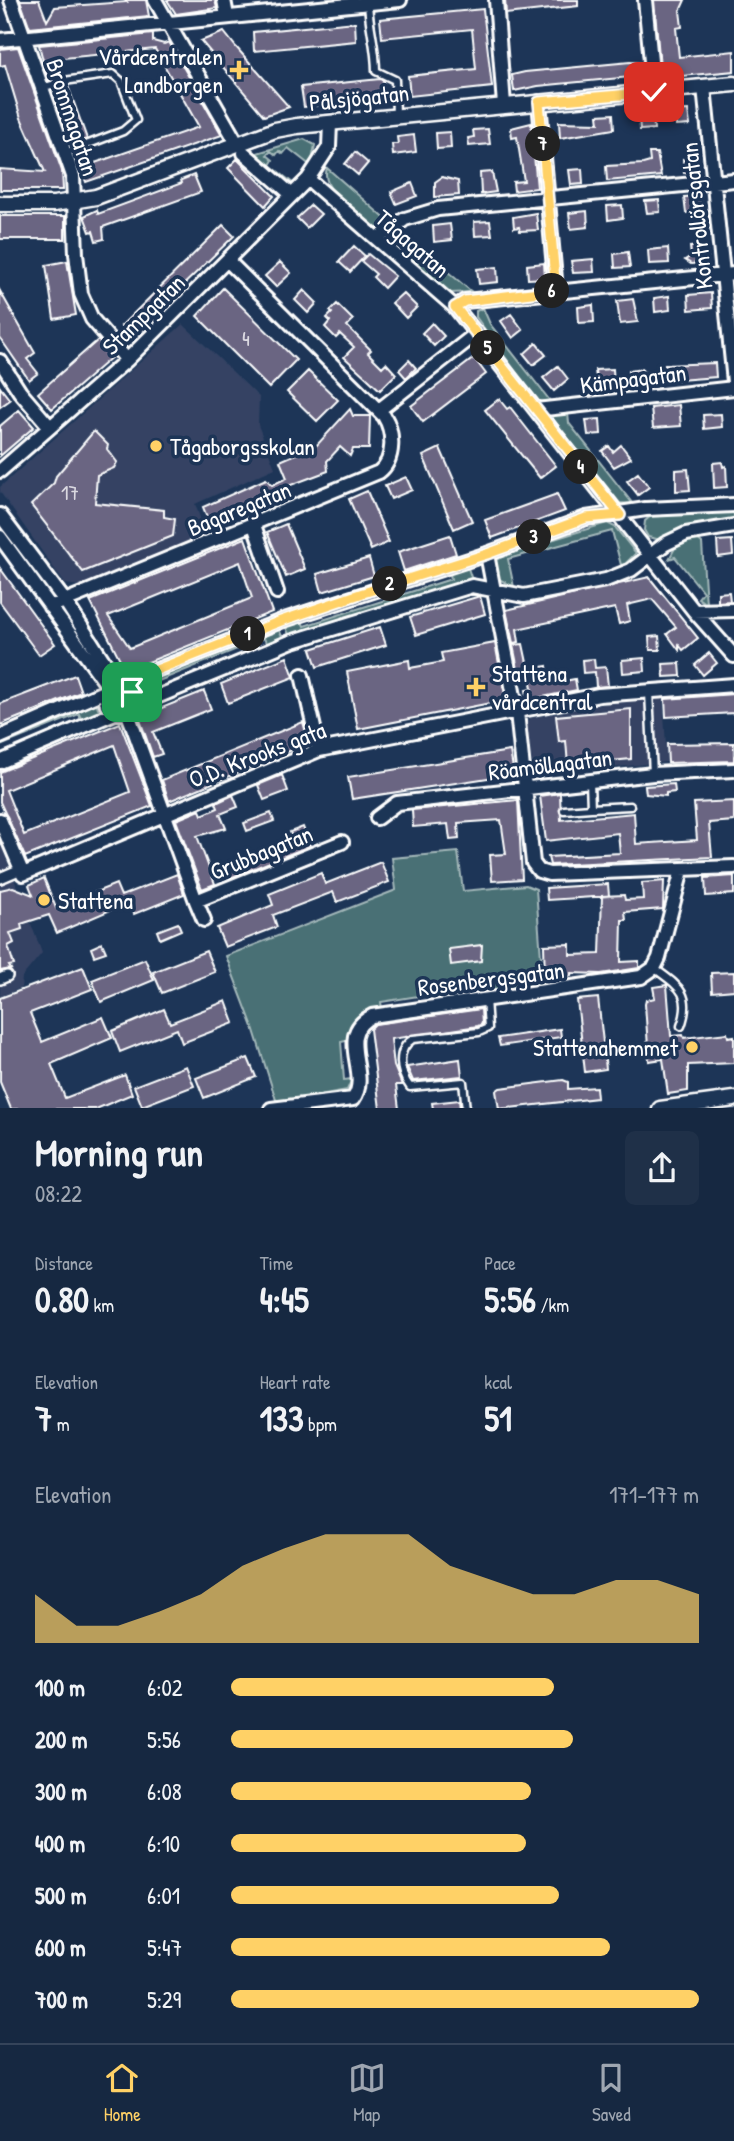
<!DOCTYPE html>
<html lang="en">
<head>
<meta charset="utf-8">
<style>
	:root { --surface:#162841; --page:#1f3048; --text:#f1f3f6; --muted:#9ea6b1; --line:#35445a; --accent:#ffd166 }
	body { margin:0; font-family:"Patrick Hand",sans-serif; background:var(--page); color:var(--text); height:100vh; display:flex; flex-direction:column; font-size:26px; white-space:nowrap }
	* { box-sizing:border-box; margin:0 }
	p { font-size:23px; color:var(--muted) }
	.icon { flex:none; width:38px; height:38px; fill:none; stroke:currentColor; stroke-width:2; stroke-linecap:round; stroke-linejoin:round }
	.map { position:relative; height:1108px; overflow:hidden }
	.details { display:flex; flex-direction:column; background:var(--surface); flex:1 }
	.details>* { flex:none }
	.pin { position:absolute; display:grid; place-items:center; width:60px; height:60px; color:#fff; margin:-30px; border-radius:14px; box-shadow:0 4px 10px #0006 }
	.km { position:absolute; width:35px; height:35px; margin:-18px; border-radius:50%; background:#222; color:#fff; font-size:19px; line-height:35px; text-align:center }
	.round { display:grid; place-items:center; flex:none; width:74px; height:74px; border-radius:10px; background:var(--page) }
	.overview { display:flex; align-items:center; justify-content:space-between; height:119px; padding:0 35px }
	h1 { font-size:38px; font-weight:800; line-height:52px }
	.figures { display:grid; grid-template-columns:repeat(3,1fr); gap:10px; height:119px; padding:7px 35px }
	.figures div { display:grid; align-content:center }
	.figures b { font-size:35px; font-weight:800 }
	.figures small { font-size:19px; font-weight:400 }
	.figures p { font-size:19px }
	.chart { height:196px; padding:14px 35px }
	.chart p { display:flex; justify-content:space-between }
	.chart svg { width:100%; height:126px; margin-top:7px; fill:var(--accent); opacity:.7 }
	ul { padding:0 35px; list-style:none; font-size:23px }
	li { display:grid; grid-template-columns:112px 84px 1fr; align-items:center; height:52px }
	li i { height:18px; border-radius:9px; background:var(--accent) }
	.tab-bar { display:flex; justify-content:space-around; align-items:center; height:98px; border-top:2px solid var(--line); background:var(--surface); font-size:19px; color:var(--muted) }
	.tab-bar a { display:grid; justify-items:center; gap:4px }
	.tab-bar .current { color:var(--accent) }
	.map>svg:first-child { display:block }
	.built { fill:#344364 }
	.green { fill:#497074; stroke:#a4b8ba; stroke-width:2 }
	.building { fill:#6a6582; stroke:#fff; stroke-width:2; fill-rule:evenodd }
	.lines { fill:none; stroke-linecap:round; stroke-linejoin:round }
	.service-casing { stroke:#fff; stroke-width:11 }
	.pedestrian-casing { stroke:#fff; stroke-width:14 }
	.minor-casing { stroke:#fff; stroke-width:18 }
	.tertiary-casing { stroke:#fff; stroke-width:19 }
	.service { stroke:#1d3557; stroke-width:6 }
	.pedestrian { stroke:#1d3557; stroke-width:9 }
	.minor { stroke:#1d3557; stroke-width:12 }
	.tertiary { stroke:#1d3557; stroke-width:14 }
	.route-casing { stroke:#fff; stroke-width:14 }
	.route { stroke:#ffd166; stroke-width:9 }
	.poi-dot { fill:#ffd166; stroke:#1d3557; stroke-width:2.5 }
	.labels { text-anchor:middle; dominant-baseline:central; stroke-width:7; stroke-linejoin:round; paint-order:stroke }
	.number-label { font-size:21px; fill:#dad8e0 }
	.poi-label { font-size:24px; fill:#fff; stroke:#1d3557; text-anchor:start }
	.street-label { font-size:24px; fill:#fff; stroke:#1d3557 }
</style>
</head>
<body>
<div class="map">
<svg width="734" height="1109" viewBox="0 0 734 1109">
	<rect width="100%" height="100%" fill="#1d3557"/>
	<filter id="ink" filterUnits="userSpaceOnUse"><feTurbulence type="fractalNoise" baseFrequency=".0143" numOctaves="2"/><feDisplacementMap in="SourceGraphic" scale="14" xChannelSelector="R" yChannelSelector="G"/><feConvolveMatrix kernelMatrix="1 2 1 2 8 2 1 2 1" color-interpolation-filters="sRGB"/></filter>
	<g filter="url(#ink)">
		<path class="built" d="M183,324L259,397L258,425L275,468L195,504L206,534L80,586L65,584L0,492V487Z
			M663,698L667,762L542,775L533,770L527,725L530,718L620,701Z
			M0,842L42,953L22,977L21,988L0,997Z"/>
		<path class="green" d="M304,139L315,145L311,166L288,148L283,154L279,151L276,155L271,151L267,155L273,160L270,165L294,184L290,187L254,154Z
			M327,168L389,222L383,228H376C359,213 319,192 327,168Z
			M399,231L472,292L450,293L392,243L393,236Z
			M483,308L490,324L551,402L537,401L476,317V311Z
			M557,413H568L569,423L633,504L620,503L552,418Z
			M734,509V520L696,525L661,540L648,537L644,530L645,521L652,515Z
			M607,523L615,527L636,553L625,564L621,565L612,531L508,559L514,587L497,578L494,562L498,556Z
			M696,538L702,543L706,604L698,598L703,592L675,557L669,559L675,548Z
			M466,562L472,580L291,639L284,623L300,617L304,626L451,579L449,569Z
			M278,626L284,642L268,648L264,638L156,682L159,692L147,697L140,681Z
			M112 699a9 9 0 1 1 18 0a9 9 0 1 1-18 0Z
			M95,700L101,716L83,723L79,714L0,746V739Z
			M458,852L463,891L526,885L536,889L543,985L494,992L492,984L381,1002L382,1009L350,1040L341,1042L344,1080L352,1079L347,1090L281,1102L276,1100L253,1027L226,956L396,890L392,858Z"/>
		<path class="building" d="M20,0H39L47,21L55,7L127,2L125,0H146L149,16L30,28Z
			M167,0H215L217,8L176,14Z
			M505,0H578V6L506,14Z
			M654,0H685L680,11L682,27L676,28L679,57L734,51V71L661,78Z
			M483,9L492,87L410,96L408,76L476,69L472,29L382,38L380,19Z
			M355,22L356,41L254,51L253,32Z
			M224,32L236,47L289,107L264,116L201,41Z
			M153,34V41L164,44L169,42L222,135L86,182L76,155L87,151L92,164L199,127L155,49L53,59L59,77L48,80L39,45Z
			M18,47L62,171L63,190H0V169L45,172L21,118L5,65L0,66V49Z
			M630,62L642,63L644,79L631,80L630,77L538,86L514,91L512,75L525,72Z
			M380,79L383,81L385,98L304,107L301,87Z
			M68,86L87,139L73,144L54,90Z
			M688,110L690,125L676,126L675,111Z
			M613,114L614,129L560,138L559,122L599,123L598,115Z
			M653,115L654,129L640,130L639,116Z
			M531,123L537,188L514,191L513,182L524,181L517,137L512,138L511,128Z
			M488,129L490,144L469,146L468,138L474,137L473,130Z
			M450,132L451,148L437,149L436,133Z
			M414,135L416,152L393,155L392,144H398L397,137Z
			M355,152L368,163L358,175L345,164Z
			M649,153H657L661,176L607,181L606,166L643,164L650,162Z
			M698,158L699,172L684,173L683,159Z
			M237,159L274,196L265,206L228,168Z
			M582,169L583,184L571,185L569,170Z
			M492,172L496,192L481,194L480,173Z
			M194,175L201,192L103,227L104,239L96,241L93,231L90,232L84,216L97,210L98,214L182,183L181,180Z
			M442,177L458,181L459,195L435,197V182Z
			M412,183L417,196L396,204L391,192Z
			M700,196L702,212L686,213L684,197Z
			M659,200L660,212L647,213L645,201Z
			M311,205L321,214L307,228L297,218Z
			M622,205L623,218L608,220L607,206Z
			M587,211L588,227L571,229L569,213Z
			M536,213L538,230L520,231L519,227L514,228L513,217Z
			M708,213L710,228L699,229L698,214Z
			M0,216H65V239H0Z
			M490,221L492,235L475,236L474,222Z
			M450,224L452,240L434,242L433,226Z
			M223,225L234,236L141,326L143,329L133,338L121,326Z
			M354,246L365,256L350,272L339,262Z
			M706,246L708,262L691,264L685,260L691,256L690,247Z
			M668,248L669,263L649,264L648,250Z
			M628,252L630,267L615,268L614,254Z
			M368,254L395,276L384,288L373,277L376,274L361,261Z
			M593,259L594,272L573,273L571,261Z
			M67,261L76,315L54,319L46,265Z
			M280,262L291,273L276,287L265,276Z
			M544,263L545,278L528,279L527,265Z
			M497,267L498,282L479,284L477,269Z
			M223,288L296,360L269,388L197,316Z
			M304,290L317,303L308,313L295,300Z
			M0,291L35,353L27,359L38,373L29,380L0,338Z
			M403,293L417,307L406,318L392,303Z
			M711,293L712,308L689,310L688,295Z
			M669,296L670,310L655,312L654,298Z
			M633,299L638,322L620,324L617,301Z
			M337,304L353,320L347,326L371,350L368,353L382,367L386,363L396,374L380,390L344,357L354,347L340,334L336,338L325,327L330,321L327,318L332,313L330,311Z
			M593,305L594,322L579,323L578,307Z
			M511,314L523,330L513,338L501,321Z
			M432,323L444,336L434,346L422,333Z
			M98,340L112,357L52,409L38,393Z
			M536,343L546,355L533,365L524,354Z
			M474,358L486,374L423,422L411,406Z
			M409,360L416,368L406,378L399,370Z
			M715,363L716,377L629,384L628,371L642,369L643,373L666,370L665,365Z
			M558,366L568,379L554,391L543,378Z
			M613,369L614,384L597,386L595,370Z
			M308,371L338,400L317,421L287,392Z
			M0,387L10,400L0,407Z
			M499,399L507,409L510,407L556,466L540,478L485,410Z
			M679,405L681,426L653,428L651,408Z
			M350,409L353,416H370L369,449H353L350,456L340,447L327,461L328,471L275,491L274,488L275,492L259,500L260,502L209,522L203,507L266,479L272,485L287,478L280,461L317,445Z
			M19,410L34,427L0,456V426Z
			M721,414L722,427L704,429L703,415Z
			M600,419L601,434L588,435L586,420Z
			M94,431L108,445L107,449L117,462L114,468L97,475L95,503L164,510V517L175,519L173,536L83,572L31,505L54,483L56,476Z
			M621,445L631,458L614,467L602,451L609,446L613,452Z
			M440,448L472,521L454,529L423,456Z
			M722,462L723,467L726,466L727,487L714,488L713,463Z
			M688,469L690,490L676,491V470Z
			M638,473L649,487L638,495L627,481Z
			M406,477L412,490L391,499L385,486Z
			M367,491L389,542L371,550L349,499Z
			M557,494L565,511L492,538L485,520Z
			M286,524L305,569L286,577L267,532Z
			M450,535L456,554L404,571L398,552Z
			M245,538L272,612L126,671L90,601ZM240,562L252,598L130,648L108,616Z
			M732,540L733,555L718,557L717,541Z
			M369,558L374,576L322,592L317,574Z
			M0,568L55,644L39,655L0,602Z
			M649,577L698,638L683,650L679,645V650L667,634L676,627L652,599L627,605L630,621L619,624L615,608L517,629L519,642L513,643L506,610Z
			M729,592L730,601L718,602V593Z
			M480,596L485,614L416,635L410,617Z
			M380,627L386,645L317,667L311,649Z
			M659,636L660,650H650L649,637Z
			M495,643L506,700L358,729L347,672L409,660L410,668L443,662L441,653Z
			M523,644L529,672L519,674L513,645Z
			M709,653L717,663L703,675L695,665Z
			M287,657L294,677L228,703L221,684Z
			M644,658L645,671L623,673L622,660Z
			M594,659L595,668L606,667L608,686L596,687L595,672L583,673L582,660Z
			M680,663L681,676L664,677L663,664Z
			M547,666L549,684L575,679L577,690L528,700L526,690L532,689L529,669Z
			M75,675L81,692L0,725V704Z
			M204,691L211,709L153,732L162,754L153,757L139,717Z
			M734,694V713L666,717L665,699Z
			M631,709V759L568,765L566,741L559,742L556,716Z
			M303,722L309,743L169,801L162,780Z
			M120,723L152,806L25,857L0,802V772ZM114,745L130,792L24,835L6,790Z
			M734,743V761L668,763L667,744Z
			M510,751L514,774L352,799L348,777Z
			M282,775L288,791L264,800L258,785Z
			M674,784L675,792L666,793V796L646,794L645,786Z
			M560,793L561,820L634,813L636,844L697,840L694,803L734,801V821L709,823L712,857L550,865L548,857L620,853L618,833L546,841L540,796Z
			M233,795L238,807L220,814L226,828L197,836L215,884L202,889L176,820L200,810L202,815L218,808L216,803Z
			M518,800L522,879L492,881L490,855L506,854L501,820L458,823L459,839L450,840L448,824L413,827L412,810Z
			M271,813L274,821L247,831L244,823Z
			M303,827L310,846L230,878L227,870L239,865L238,862L294,842L290,832Z
			M381,862L389,882L337,902L333,892L273,915L277,927L225,947L217,928L273,905L269,894L321,873L325,884Z
			M177,874L184,894L134,914L129,902L57,933L49,915L21,924L22,929L10,933L14,943L8,946L14,965L9,966L11,969L0,971V890L13,887L33,895L29,885L44,878L56,908L116,884L121,896Z
			M734,876V894L706,896L705,878Z
			M664,881L663,909L625,912L626,920H622L621,962L639,961V968L601,974L571,973V976L545,977L544,945L570,944V955L600,954L602,896L624,895L625,900L643,899L642,883Z
			M608,884L609,896L547,900L546,888Z
			M178,923L181,930L160,939L157,931Z
			M102,943L106,952L94,956L91,948Z
			M482,945L481,961L451,965L449,949Z
			M206,951L215,972L162,993L153,972Z
			M145,959L154,980L101,1002L92,980Z
			M83,967L92,989L30,1013L42,1042L103,1017L112,1038L51,1064L65,1098L125,1075L132,1094L96,1109H11L0,1082V998Z
			M734,972V990L712,992L711,973Z
			M667,985L671,1036L683,1035L684,1038L727,1033L728,1037L734,1036V1063L688,1065V1091L668,1094L663,1059L649,1061L645,1004L646,1000L655,998L653,987Z
			M598,998L606,1069L585,1072L577,1000Z
			M226,1001L234,1023L182,1043L177,1029L120,1052L112,1031L164,1009L170,1023Z
			M481,1009L482,1024L478,1026L391,1039L394,1066L402,1085H396L399,1109H380L370,1029L375,1024Z
			M560,1029L561,1037L500,1046L498,1038Z
			M248,1058L256,1077L204,1098L196,1078Z
			M460,1059L462,1076L413,1081L407,1067Z
			M186,1066L194,1086L142,1106L134,1086Z
			M563,1080L568,1082V1089L596,1087L597,1098L499,1109L496,1091L500,1088Z
			M459,1100L460,1109H433L432,1103Z"/>
		<g class="lines">
			<defs>
				<path id="service" d="M368,3C369,27 376,47 376,71L395,80L396,116
					M42,88L64,81L113,74L121,81L136,120L123,131L65,153
					M649,692L653,774
					M591,808L630,806
					M564,810L591,808L590,782
					M654,968C678,986 693,993 681,1026
					M466,1109L463,1082L410,1087C399,1072 396,1049 413,1039L479,1032L488,1028L486,999"/>
				<path id="pedestrian" d="M0,878L21,869
					M0,979L7,976"/>
				<path id="minor" d="M11,0L73,176L76,254L81,294L92,319L127,360
					M155,0L238,145
					M224,0L227,16
					M496,0L504,105
					M645,0L654,92
					M0,40L400,0
					M704,87L734,382
					M539,102L556,290
					M244,153L292,195
					M308,179L455,307L694,611L734,656
					M377,239L405,219L438,209L734,180
					M455,307L465,301L734,274
					M0,361L20,392L50,427
					M379,410L477,333
					M536,410L734,388
					M0,471L127,360L308,179L329,147L330,123
					M0,515L65,601L119,685
					M254,525L277,592
					M0,537L110,689
					M487,554L517,712L533,863L539,871L549,874L734,867
					M50,607L379,472C395,460 394,432 384,416L228,261
					M694,611L734,610
					M302,675L319,750
					M121,684L281,621L487,554L586,518L646,509L734,505
					M106 699a14 14 0 1 1 28 0a14 14 0 1 1-28 0Z
					M130,708L290,642L472,586L524,596L606,580L631,570L665,544L686,534L734,526
					M127,711L196,901L342,842
					M0,737L108,690
					M0,762L117,712
					M377,818L397,803L653,774L734,770
					M0,820L23,874L319,750L599,695L734,685
					M196,901L204,920
					M271,1109L353,1099C372,1074 334,1035 372,1016L641,977L654,968L659,958L682,870"/>
				<path id="tertiary" d="M0,204H54L96,197L275,130L297,126L734,84
					M660,1109L734,1099"/>
			</defs>
			<use href="#service" class="service-casing"/>
			<use href="#pedestrian" class="pedestrian-casing"/>
			<use href="#minor" class="minor-casing"/>
			<use href="#tertiary" class="tertiary-casing"/>
			<use href="#service" class="service"/>
			<use href="#pedestrian" class="pedestrian"/>
			<use href="#minor" class="minor"/>
			<use href="#tertiary" class="tertiary"/>
		</g>
	</g>
	<g class="lines" filter="url(#ink)">
		<defs>
			<path id="route" d="M132,692L121,684L281,621L363,593L487,554L586,518L620,515L455,307L465,301L556,290L539,102L654,92"/>
		</defs>
		<use href="#route" class="route-casing"/>
		<use href="#route" class="route"/>
	</g>
	<g class="poi-dot">
		<path d="M235.5 59.5h7v7h7v7h-7v7h-7v-7h-7v-7h7z"/>
		<circle cx="156" cy="446" r="7"/>
		<path d="M472.5 676.5h7v7h7v7h-7v7h-7v-7h-7v-7h7z"/>
		<circle cx="44" cy="900" r="7"/>
		<circle cx="692" cy="1047" r="7"/>
	</g>
	<g class="labels">
		<g class="number-label">
			<text x="246" y="338">4</text>
			<text x="70" y="492">17</text>
		</g>
		<g class="poi-label">
			<text x="223" y="56" text-anchor="end">Vårdcentralen<tspan x="223" dy="28">Landborgen</tspan></text>
			<text x="170" y="446">Tågaborgsskolan</text>
			<text x="492" y="673">Stattena<tspan x="492" dy="28">vårdcentral</tspan></text>
			<text x="58" y="900">Stattena</text>
			<text x="678" y="1047" text-anchor="end">Stattenahemmet</text>
		</g>
		<g class="street-label">
			<text transform="translate(359 97) rotate(-6)">Pålsjögatan</text>
			<text transform="translate(73 117) rotate(72)">Brommagatan</text>
			<text transform="translate(696 216) rotate(-96)">Kontrollörsgatan</text>
			<text transform="translate(413 243) rotate(41)">Tågagatan</text>
			<text transform="translate(143 314) rotate(-44)">Stampgatan</text>
			<text transform="translate(633 378) rotate(-7)">Kämpagatan</text>
			<text transform="translate(239 508) rotate(-22)">Bagaregatan</text>
			<text transform="translate(257 754) rotate(-21)">O.D. Krooks gata</text>
			<text transform="translate(550 764) rotate(-7)">Röamöllagatan</text>
			<text transform="translate(261 852) rotate(-22)">Grubbagatan</text>
			<text transform="translate(491 978) rotate(-7)">Rosenbergsgatan</text>
		</g>
	</g>
</svg>
<div class="pin" style="left:132px;top:692px;background:#1e9e55"><svg class="icon" aria-label="arrive" viewBox="0 0 24 24"><path d="M6 21V4h12l-3 4 3 4H6"/></svg></div>
<div class="pin" style="left:654px;top:92px;background:#d93025"><svg class="icon" aria-label="check" viewBox="0 0 24 24"><path d="M5 12l5 5 9-10"/></svg></div>
<b class="km" style="left:248px;top:634px">1</b>
<b class="km" style="left:390px;top:584px">2</b>
<b class="km" style="left:534px;top:537px">3</b>
<b class="km" style="left:581px;top:467px">4</b>
<b class="km" style="left:488px;top:348px">5</b>
<b class="km" style="left:552px;top:291px">6</b>
<b class="km" style="left:543px;top:144px">7</b>
</div>
<section class="details">
<div class="overview"><div><h1>Morning run</h1><p>08:22</p></div><a class="round"><svg class="icon" aria-label="share" viewBox="0 0 24 24"><path d="M12 15V3M7 8l5-5 5 5M5 13v7h14v-7"/></svg></a></div>
<div class="figures">
<div><p>Distance</p><b>0.80<small> km</small></b></div>
<div><p>Time</p><b>4:45</b></div>
<div><p>Pace</p><b>5:56<small> /km</small></b></div>
</div>
<div class="figures">
<div><p>Elevation</p><b>7<small> m</small></b></div>
<div><p>Heart rate</p><b>133<small> bpm</small></b></div>
<div><p>kcal</p><b>51</b></div>
</div>
<div class="chart"><p><span>Elevation</span>171–177 m</p>
<svg viewBox="0 0 160 44" preserveAspectRatio="none"><path d="M0 44V27L10 38L20 38L30 33L40 27L50 17L60 11L70 6L80 6L90 6L100 17L110 22L120 27L130 27L140 22L150 22L160 27V44z"/></svg>
</div>
<ul>
<li><b>100 m</b>6:02<i style="width:69%"></i></li>
<li><b>200 m</b>5:56<i style="width:73%"></i></li>
<li><b>300 m</b>6:08<i style="width:64%"></i></li>
<li><b>400 m</b>6:10<i style="width:63%"></i></li>
<li><b>500 m</b>6:01<i style="width:70%"></i></li>
<li><b>600 m</b>5:47<i style="width:81%"></i></li>
<li><b>700 m</b>5:29<i style="width:100%"></i></li>
</ul>
</section>
<nav class="tab-bar">
<a class="current"><svg class="icon" aria-label="home" viewBox="0 0 24 24"><path d="M3 11l9-7 9 7M6 9v11h12V9"/></svg>Home</a>
<a><svg class="icon" aria-label="map" viewBox="0 0 24 24"><path d="M3 6l6-2 6 2 6-2v14l-6 2-6-2-6 2zM9 4v14M15 6v14"/></svg>Map</a>
<a><svg class="icon" aria-label="saved" viewBox="0 0 24 24"><path d="M7 4h10v16l-5-4-5 4z"/></svg>Saved</a>
</nav>
</body>
</html>
